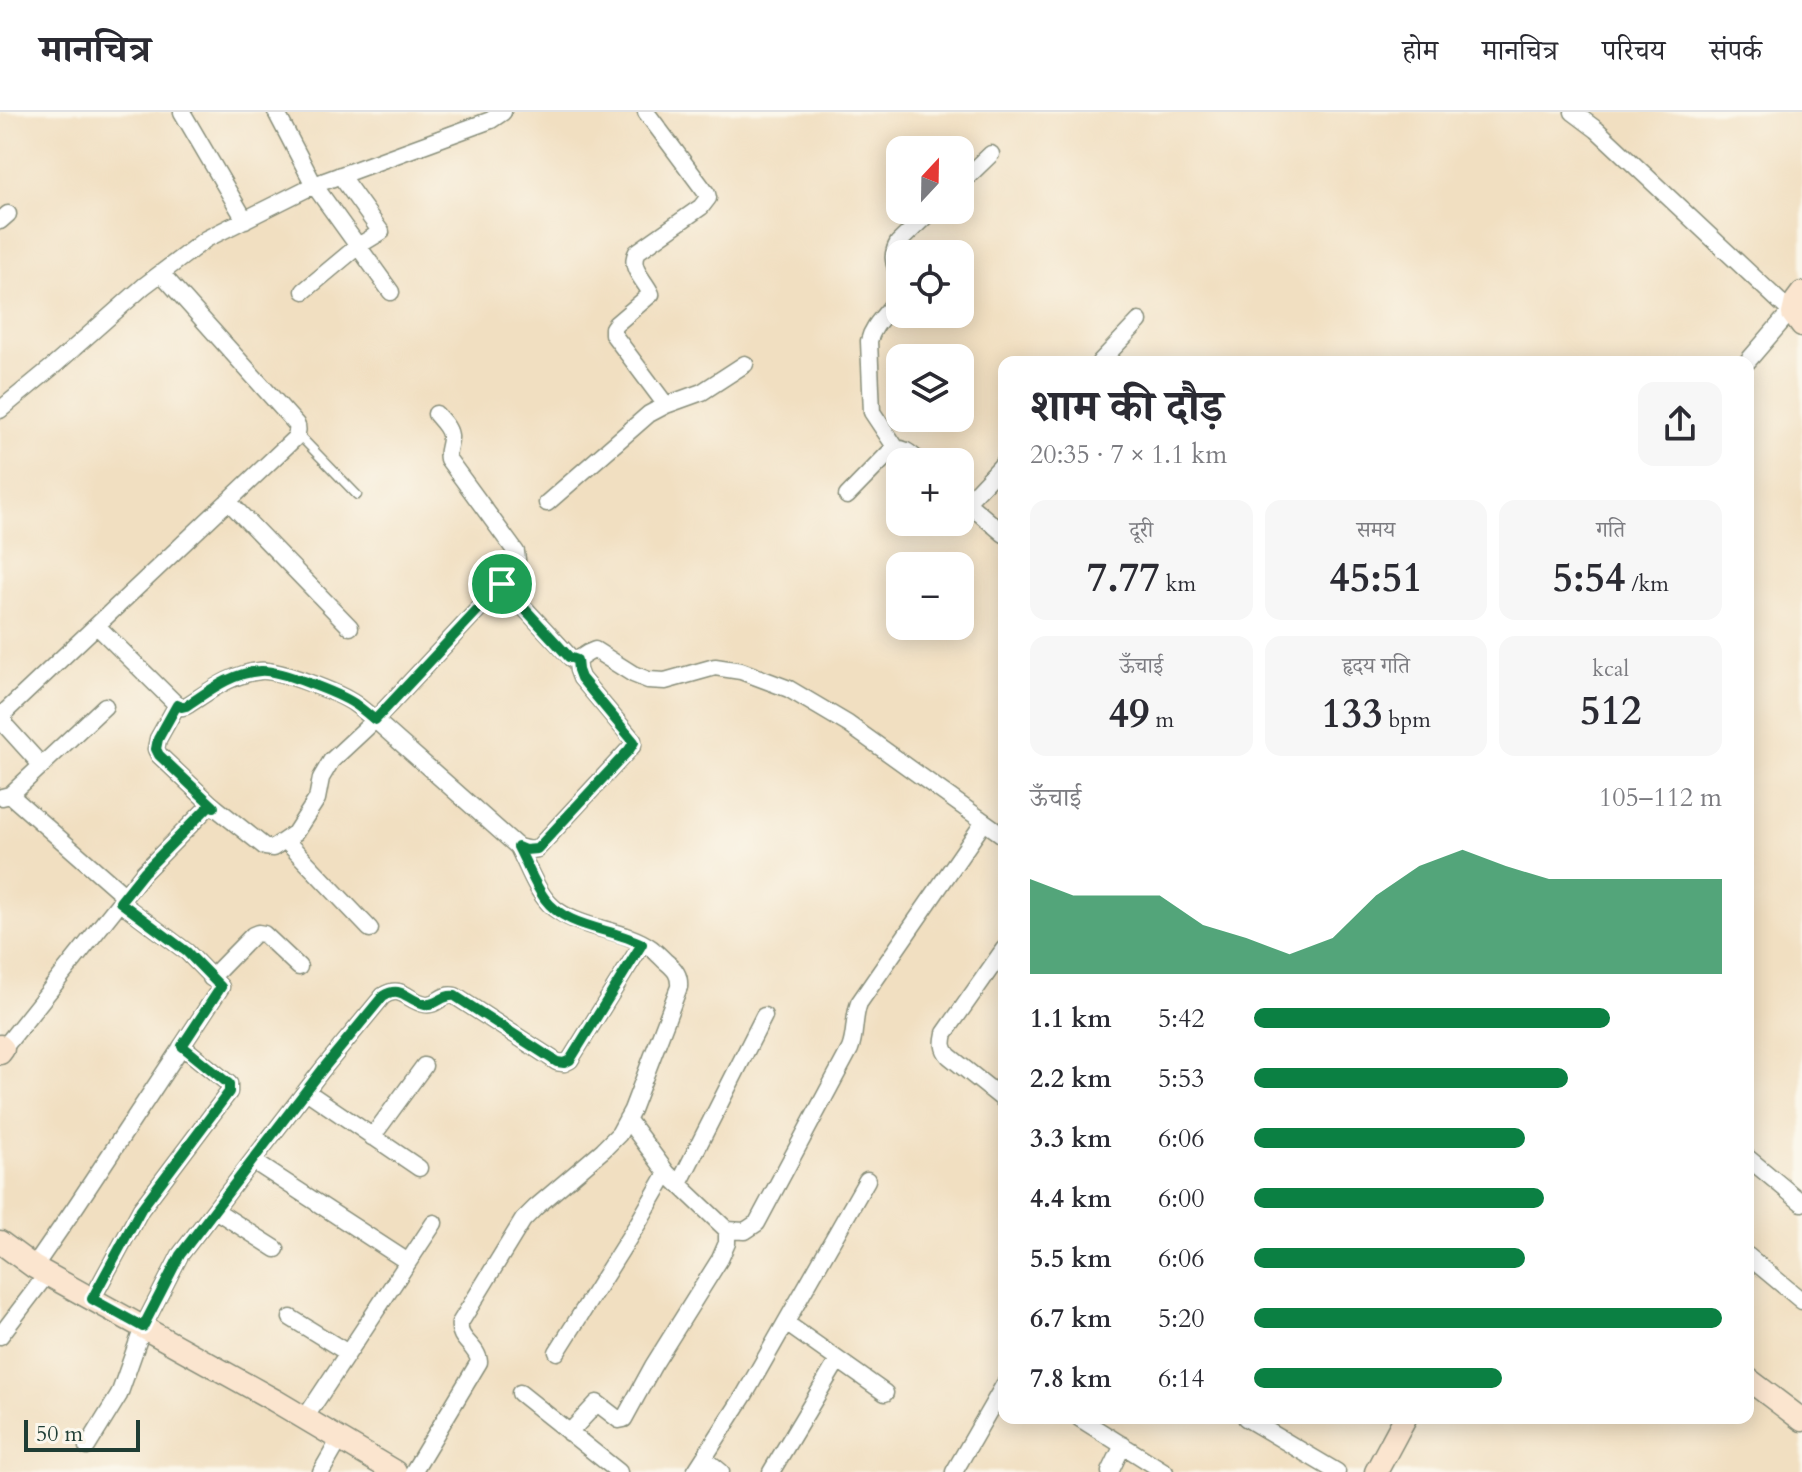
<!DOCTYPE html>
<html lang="hi">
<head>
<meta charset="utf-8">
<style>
	:root { --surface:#fff; --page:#f7f7f7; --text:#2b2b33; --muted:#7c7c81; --line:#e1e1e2; --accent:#0b8043 }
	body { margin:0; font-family:Cardo,"Noto Serif Devanagari",serif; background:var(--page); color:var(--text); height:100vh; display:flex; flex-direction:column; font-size:30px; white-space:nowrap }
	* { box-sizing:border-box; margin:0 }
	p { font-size:26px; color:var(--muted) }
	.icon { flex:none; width:44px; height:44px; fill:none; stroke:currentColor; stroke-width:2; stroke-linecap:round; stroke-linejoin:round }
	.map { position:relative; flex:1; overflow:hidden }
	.panel { position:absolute; left:998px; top:244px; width:756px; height:1068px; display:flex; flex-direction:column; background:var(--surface); border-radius:16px; box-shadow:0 4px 20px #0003 }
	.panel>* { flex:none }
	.needle { width:52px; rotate:22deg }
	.buttons { position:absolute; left:886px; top:24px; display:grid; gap:16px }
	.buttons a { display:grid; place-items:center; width:88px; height:88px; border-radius:16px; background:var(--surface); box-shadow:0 4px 20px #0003; font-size:40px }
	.scale { position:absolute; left:24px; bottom:20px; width:116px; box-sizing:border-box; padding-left:8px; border:4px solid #1f3d34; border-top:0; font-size:22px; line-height:28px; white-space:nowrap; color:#1f3d34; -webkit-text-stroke:6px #fbf7ec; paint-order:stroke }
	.pin { position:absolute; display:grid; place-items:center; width:68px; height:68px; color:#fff; margin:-34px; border:4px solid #fff; border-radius:50%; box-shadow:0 2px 8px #0007 }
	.round { display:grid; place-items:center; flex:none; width:84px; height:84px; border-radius:16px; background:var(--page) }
	.headline { display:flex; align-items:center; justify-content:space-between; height:136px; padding:0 32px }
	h1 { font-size:44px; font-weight:700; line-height:60px }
	.figures { display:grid; grid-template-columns:repeat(3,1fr); gap:12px; height:136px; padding:8px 32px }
	.figures div { display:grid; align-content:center; border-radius:16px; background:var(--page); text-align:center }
	.figures b { font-size:40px; font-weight:700 }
	.figures small { font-size:22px; font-weight:400 }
	.figures p { font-size:22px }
	.chart { height:224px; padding:16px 32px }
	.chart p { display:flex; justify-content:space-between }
	.chart svg { width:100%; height:144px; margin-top:8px; fill:var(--accent); opacity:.7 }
	ul { padding:0 32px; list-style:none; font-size:26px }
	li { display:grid; grid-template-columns:128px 96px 1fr; align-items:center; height:60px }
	li i { height:20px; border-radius:10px; background:var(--accent) }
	header { display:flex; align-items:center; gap:48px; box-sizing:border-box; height:112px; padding:0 40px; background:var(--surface); border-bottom:2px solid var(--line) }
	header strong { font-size:38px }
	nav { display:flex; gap:44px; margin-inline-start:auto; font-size:28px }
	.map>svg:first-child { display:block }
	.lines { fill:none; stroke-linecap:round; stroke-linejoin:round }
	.lane-casing { stroke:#888e7a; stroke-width:11 }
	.street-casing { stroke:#888e7a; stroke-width:19 }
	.secondary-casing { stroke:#888e7a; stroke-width:25 }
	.lane { stroke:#fff; stroke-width:8 }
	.street { stroke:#fff; stroke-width:16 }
	.secondary { stroke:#fbe5cf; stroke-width:22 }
	.route-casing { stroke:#fff; stroke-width:16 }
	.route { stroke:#0b8043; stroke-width:10 }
</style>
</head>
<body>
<header>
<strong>मानचित्र</strong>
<nav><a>होम</a><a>मानचित्र</a><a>परिचय</a><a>संपर्क</a></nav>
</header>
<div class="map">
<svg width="1802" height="1360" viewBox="0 0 1802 1360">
	<rect width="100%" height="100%" fill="#fbf7ec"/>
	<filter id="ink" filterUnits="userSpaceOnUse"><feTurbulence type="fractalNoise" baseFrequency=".0125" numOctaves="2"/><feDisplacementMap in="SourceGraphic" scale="16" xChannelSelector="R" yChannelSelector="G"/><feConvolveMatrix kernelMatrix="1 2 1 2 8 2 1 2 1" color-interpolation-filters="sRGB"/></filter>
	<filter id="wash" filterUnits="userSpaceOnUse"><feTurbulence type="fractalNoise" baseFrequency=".006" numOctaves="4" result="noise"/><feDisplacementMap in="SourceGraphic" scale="32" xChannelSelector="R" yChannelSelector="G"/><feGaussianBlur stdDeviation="1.8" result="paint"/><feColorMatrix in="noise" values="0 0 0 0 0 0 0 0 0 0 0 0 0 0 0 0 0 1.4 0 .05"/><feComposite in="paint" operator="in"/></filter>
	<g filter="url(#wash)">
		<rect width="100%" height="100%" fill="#f1dfc1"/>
	</g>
	<g filter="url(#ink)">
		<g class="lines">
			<defs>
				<path id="lane" d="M297,321L357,383"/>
				<path id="street" d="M182,0L245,108
					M276,0L314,73L391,180
					M646,0L707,82L708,86L701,95L637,140C628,156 645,168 651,182L616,212L613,216V222L666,293
					M1573,0L1597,18L1793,202
					M960,72L991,42
					M0,109L8,102
					M304,179L358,134L381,120L340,63
					M1100,250L1139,209
					M1747,250L1790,200
					M0,298L57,251L144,174L206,127L314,73L491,8L503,0
					M896,336L872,300L869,229C874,208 894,198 899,180C904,161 886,151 898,131L932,98
					M847,384L892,338C903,333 912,343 920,350
					M960,385L1004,422
					M228,389L350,515
					M967,390L1004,351
					M547,391L649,302L666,293L702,280L745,252
					M502,472L572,547L577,548L588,541L595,538L633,562L648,568L665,569L715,555L741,559L789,577L848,612L1004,724
					M97,514L177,593L182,595L186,594C210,579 231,562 260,559C278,557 340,581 355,592C362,597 369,603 375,608L518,735L530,738L537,737L633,633V628L581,566L578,558L577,548
					M177,593L158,627L156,637L159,643L214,695
					M42,654L4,612V605L6,599L295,326C297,321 299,317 296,312L161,161
					M10,683L125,784
					M2,685L10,683L105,594
					M285,728L370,817
					M1004,837L945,921C943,930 942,936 949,944L1004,988
					M211,866L253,823L258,821L264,822L299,855
					M3,937L144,760L211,692L265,735L273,736L295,721L317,687L321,666L331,649L375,608L511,462L517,448L516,440L448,347C446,338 450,335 450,326C451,317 441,308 436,302
					M306,979L419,1056
					M372,1025L424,954
					M1748,1046L1802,1091
					M253,1049L408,1150
					M679,1072L764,904
					M215,1098L276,1137
					M727,1118L745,1119L757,1111L850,937C856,922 853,907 859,891L984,710
					M1748,1144L1802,1189
					M34,1155L76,1094L221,875L187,840L120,790
					M92,1187L141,1097L229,980V972L182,934
					M291,1206L348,1241
					M786,1211L885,1281
					M0,1224L47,1162
					M557,1240L637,1113L667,1061
					M520,1281L619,1360
					M305,1306L434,1111
					M1079,1306L1165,1360
					M1246,1306L1337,1360
					M569,1321L597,1291L619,1308L624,1307L653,1254L720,1147L727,1131V1118L667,1061L627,1007
					M87,1335L119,1283L143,1215L180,1143L322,958L383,884C401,872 408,889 425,892C438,894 440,881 455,884L557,950L564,951L570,948L642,832
					M704,1346L721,1360
					M321,1360L340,1327
					M413,1360L479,1250C478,1234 457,1228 460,1211L523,1108L536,1095L603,1038L619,1022L632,998L679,875C680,863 675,857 665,849C661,845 656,840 651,836C624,817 586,818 558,799C538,786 529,756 518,735
					M695,1360L745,1282L867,1068
					M771,1360L838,1248
					M954,1360L1004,1273
					M1110,1360L1123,1333"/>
				<path id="secondary" d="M1802,181L1796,189L1793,202L1802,214
					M0,934L3,937L0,941
					M0,1130L34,1155L274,1288L395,1360
					M1748,1267L1802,1308
					M1376,1360L1405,1306"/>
			</defs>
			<use href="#lane" class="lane-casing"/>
			<use href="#street" class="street-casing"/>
			<use href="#secondary" class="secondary-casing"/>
			<use href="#lane" class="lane"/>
			<use href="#street" class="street"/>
			<use href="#secondary" class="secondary"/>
		</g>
	</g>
	<g class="lines" filter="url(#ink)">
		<defs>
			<path id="route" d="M502,472L375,608C369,603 362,597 355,592C340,582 278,557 260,559C231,561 209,579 186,594L182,595L177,593L158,627L156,637L159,643L214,695L211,692L144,760L120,790L187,840L221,875L182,934L229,972V980L141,1097L92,1187L143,1215L180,1143L322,958L383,884C402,872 407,889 425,892C437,894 442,882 455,884L557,950L564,951L570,948L642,832C612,816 566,816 545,787C534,772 527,752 518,735L525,738L537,737L629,638L634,630L581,566L578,558L577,548L569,545L502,472"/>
		</defs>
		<use href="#route" class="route-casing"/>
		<use href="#route" class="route"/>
	</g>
</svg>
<div class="buttons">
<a><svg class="needle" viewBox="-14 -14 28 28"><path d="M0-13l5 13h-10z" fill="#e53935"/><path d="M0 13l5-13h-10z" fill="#7c7c81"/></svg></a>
<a><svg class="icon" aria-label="locate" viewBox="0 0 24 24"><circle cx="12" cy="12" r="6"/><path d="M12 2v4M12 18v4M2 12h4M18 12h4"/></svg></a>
<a><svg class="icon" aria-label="layers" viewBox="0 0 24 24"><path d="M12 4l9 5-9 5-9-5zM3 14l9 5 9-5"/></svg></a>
<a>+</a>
<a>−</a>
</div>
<div class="scale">50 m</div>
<div class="pin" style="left:502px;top:472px;background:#1e9e55"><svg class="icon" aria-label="arrive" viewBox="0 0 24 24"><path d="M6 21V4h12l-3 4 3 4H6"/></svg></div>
<section class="panel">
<div class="headline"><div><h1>शाम की दौड़</h1><p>20:35 · 7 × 1.1 km</p></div><a class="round"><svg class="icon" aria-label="share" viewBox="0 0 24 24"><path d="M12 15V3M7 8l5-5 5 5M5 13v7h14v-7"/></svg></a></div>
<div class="figures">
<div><p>दूरी</p><b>7.77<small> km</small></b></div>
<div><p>समय</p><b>45:51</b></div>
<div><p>गति</p><b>5:54<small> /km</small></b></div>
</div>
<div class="figures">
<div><p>ऊँचाई</p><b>49<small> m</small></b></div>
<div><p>हृदय गति</p><b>133<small> bpm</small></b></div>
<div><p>kcal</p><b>512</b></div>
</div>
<div class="chart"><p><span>ऊँचाई</span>105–112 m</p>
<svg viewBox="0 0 160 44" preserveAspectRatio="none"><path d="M0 44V15L10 20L20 20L30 20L40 29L50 33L60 38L70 33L80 20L90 11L100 6L110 11L120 15L130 15L140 15L150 15L160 15V44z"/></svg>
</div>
<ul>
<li><b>1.1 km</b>5:42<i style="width:76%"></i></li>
<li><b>2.2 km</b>5:53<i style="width:67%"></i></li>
<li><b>3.3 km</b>6:06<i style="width:58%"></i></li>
<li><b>4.4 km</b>6:00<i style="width:62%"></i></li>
<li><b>5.5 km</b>6:06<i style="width:58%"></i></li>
<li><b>6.7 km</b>5:20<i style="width:100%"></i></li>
<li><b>7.8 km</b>6:14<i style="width:53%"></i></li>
</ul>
</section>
</div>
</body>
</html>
